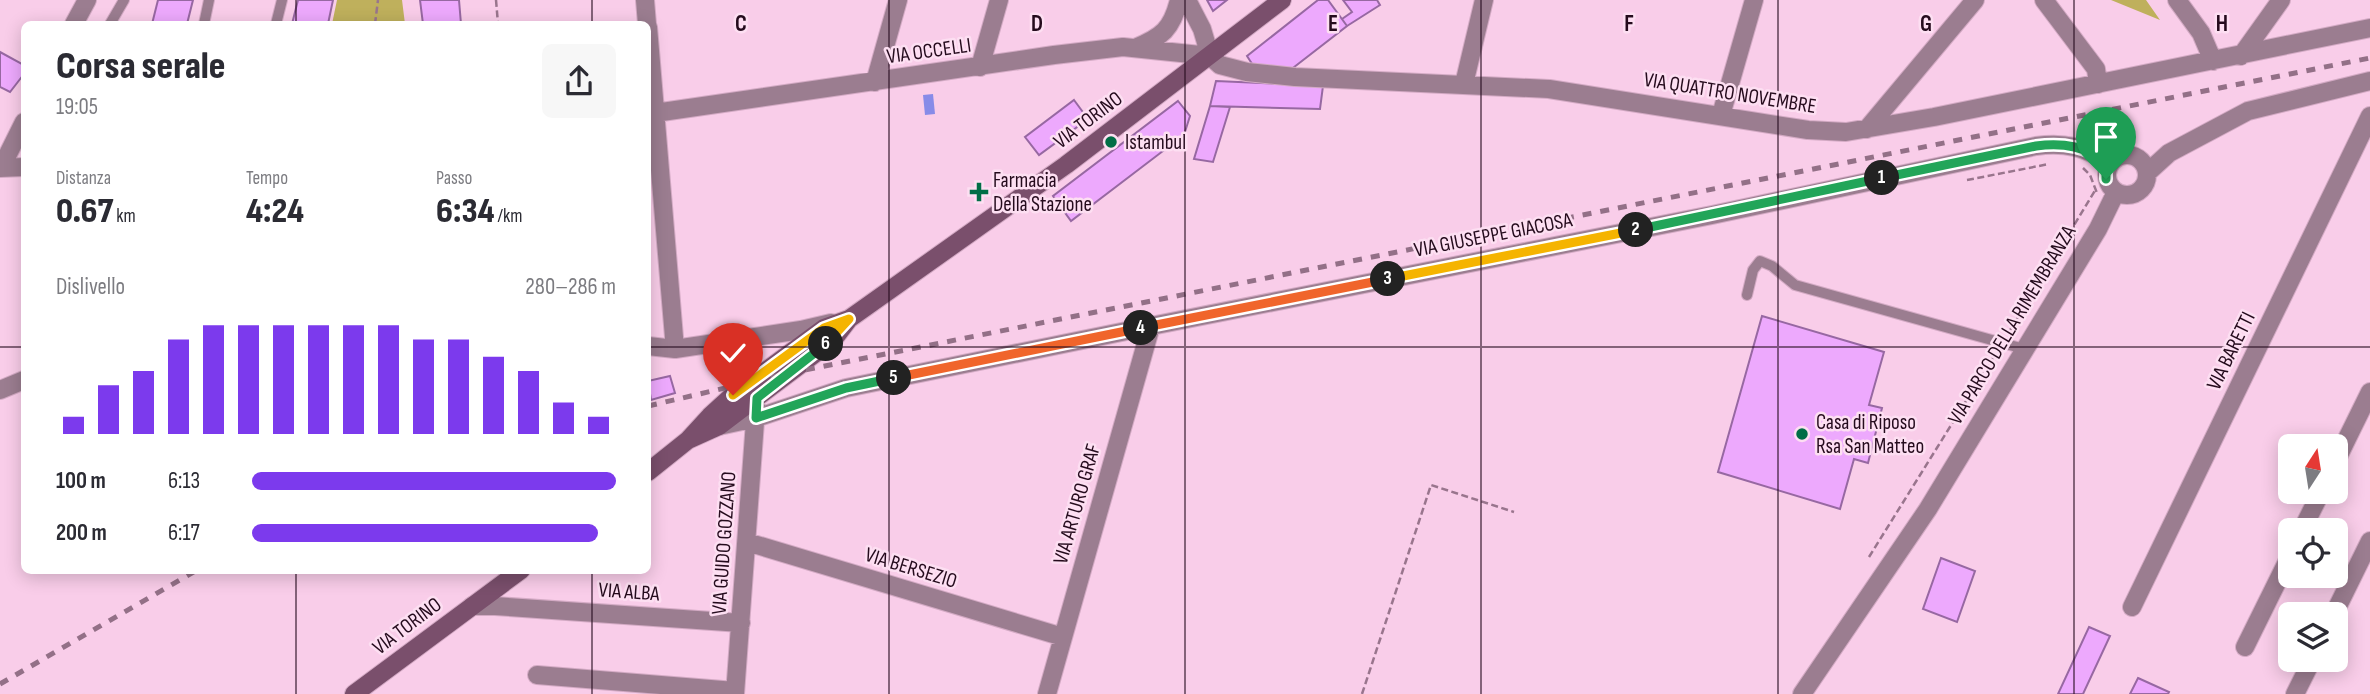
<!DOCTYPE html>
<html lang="it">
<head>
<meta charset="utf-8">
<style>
	:root { --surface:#fff; --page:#f7f7f7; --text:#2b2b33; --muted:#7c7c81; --accent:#7c3aed }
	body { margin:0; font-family:"Sofia Sans Condensed",sans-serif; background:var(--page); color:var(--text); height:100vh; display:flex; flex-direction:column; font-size:26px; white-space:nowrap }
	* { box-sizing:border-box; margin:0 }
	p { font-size:23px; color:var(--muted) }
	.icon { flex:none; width:38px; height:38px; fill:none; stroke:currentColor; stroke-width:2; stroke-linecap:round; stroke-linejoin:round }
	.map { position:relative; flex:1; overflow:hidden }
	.drawer { position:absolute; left:21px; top:21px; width:630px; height:553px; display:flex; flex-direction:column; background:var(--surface); border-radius:10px; box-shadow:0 4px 18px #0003 }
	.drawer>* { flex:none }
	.needle { width:46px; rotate:12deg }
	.controls { position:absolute; left:2278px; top:434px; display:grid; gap:14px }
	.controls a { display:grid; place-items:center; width:70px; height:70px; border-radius:10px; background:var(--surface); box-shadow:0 4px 18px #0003; font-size:35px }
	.pin { position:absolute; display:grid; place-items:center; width:60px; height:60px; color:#fff; margin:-72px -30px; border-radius:50% 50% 50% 0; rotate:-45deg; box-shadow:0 0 7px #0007 }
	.pin .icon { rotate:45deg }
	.km { position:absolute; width:35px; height:35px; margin:-18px; border-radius:50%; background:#222; color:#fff; font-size:19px; line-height:35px; text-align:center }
	.round { display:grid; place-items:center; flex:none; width:74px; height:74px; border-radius:10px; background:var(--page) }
	.summary { display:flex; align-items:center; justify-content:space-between; height:119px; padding:0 35px }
	h1 { font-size:38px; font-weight:800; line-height:52px }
	.metrics { display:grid; grid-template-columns:repeat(3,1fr); gap:10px; height:119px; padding:7px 35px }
	.metrics div { display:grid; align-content:center }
	.metrics b { font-size:35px; font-weight:800 }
	.metrics small { font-size:19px; font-weight:400 }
	.metrics p { font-size:19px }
	.chart { height:196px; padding:14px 35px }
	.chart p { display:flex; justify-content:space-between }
	.chart svg { width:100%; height:126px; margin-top:7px; stroke:var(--accent); stroke-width:6 }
	ul { padding:0 35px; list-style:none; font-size:23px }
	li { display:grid; grid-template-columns:112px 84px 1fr; align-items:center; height:52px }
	li i { height:18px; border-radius:9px; background:var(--accent) }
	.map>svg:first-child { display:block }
	.green { fill:#bfb05c }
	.water { fill:#878be8 }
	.building { fill:#eda9fd; stroke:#9768a2; stroke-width:2 }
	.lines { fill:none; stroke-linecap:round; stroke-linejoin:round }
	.lane-casing { stroke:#d3aac4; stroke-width:12 }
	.street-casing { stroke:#d3aac4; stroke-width:20 }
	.secondary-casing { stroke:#d3aac4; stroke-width:20 }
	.path { stroke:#99758d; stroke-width:2.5; stroke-dasharray:7 3.5; stroke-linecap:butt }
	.lane { stroke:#9b7d90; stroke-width:10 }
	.street { stroke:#9b7d90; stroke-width:18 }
	.secondary { stroke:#7a4f6c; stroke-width:18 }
	.rail { stroke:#937087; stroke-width:5; stroke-dasharray:9 9; stroke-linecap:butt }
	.split-1-casing { stroke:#fff; stroke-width:14 }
	.split-2-casing { stroke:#fff; stroke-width:14 }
	.split-3-casing { stroke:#fff; stroke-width:14 }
	.split-4-casing { stroke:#fff; stroke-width:14 }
	.split-5-casing { stroke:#fff; stroke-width:14 }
	.split-6-casing { stroke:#fff; stroke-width:14 }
	.split-7-casing { stroke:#fff; stroke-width:14 }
	.split-1 { stroke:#22a559; stroke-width:9 }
	.split-2 { stroke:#22a559; stroke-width:9 }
	.split-3 { stroke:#f5b400; stroke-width:9 }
	.split-4 { stroke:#f0652b; stroke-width:9 }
	.split-5 { stroke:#f0652b; stroke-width:9 }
	.split-6 { stroke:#22a559; stroke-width:9 }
	.split-7 { stroke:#f5b400; stroke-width:9 }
	.grid { fill:none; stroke:#250b1d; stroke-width:2; stroke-opacity:0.55 }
	.poi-dot { fill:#006e46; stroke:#fddff2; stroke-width:2.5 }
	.labels { text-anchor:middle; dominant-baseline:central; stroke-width:5; stroke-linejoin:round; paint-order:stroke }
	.street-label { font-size:21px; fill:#250b1d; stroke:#fddff2 }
	.poi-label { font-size:21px; fill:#250b1d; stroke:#fddff2; text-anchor:start }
	.grid-label { font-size:23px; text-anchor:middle; font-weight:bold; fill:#250b1d; stroke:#fddff2; stroke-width:5; stroke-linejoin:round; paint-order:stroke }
</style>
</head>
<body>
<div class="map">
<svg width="2370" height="694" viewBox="0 0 2370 694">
	<rect width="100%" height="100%" fill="#f9cde9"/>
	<path class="green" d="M337,0H402L405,24H332Z
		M2111,0H2146L2160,20Z"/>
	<path class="water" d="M933,94L935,114L925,115L923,95Z"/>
	<path class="building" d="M158,0H193L187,24H152Z
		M298,0H333L328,24H292Z
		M420,0H459L461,24H423Z
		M1207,0H1227L1213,11Z
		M1318,0H1328L1347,26L1289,71L1256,70L1247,56Z
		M1343,0H1377L1380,5L1347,26L1342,19L1352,12Z
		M0,52L24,65V74L10,92L0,87Z
		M1216,81L1323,86L1320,109L1210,106Z
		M1074,100L1088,119L1039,155L1025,137Z
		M1178,101L1190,116L1184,135L1071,221L1053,196Z
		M1210,106L1230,107L1213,162L1194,159Z
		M1762,316L1884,352L1869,405L1882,408L1868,463L1854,459L1840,509L1718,472Z
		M670,376L675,393L651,400L648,381Z
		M1941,558L1975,571L1957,622L1923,609Z
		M2089,627L2110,636L2083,694H2058Z
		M2138,678L2169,692L2168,694H2130Z"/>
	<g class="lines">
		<defs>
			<path id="lane" d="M110,24L124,0
				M204,24L209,0
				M276,24L282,0
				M1747,295L1753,270L1760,261L1772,266L1795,285L2024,349"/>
			<path id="street" d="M645,0L647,24
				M1187,0L1202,29L1210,56
				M2044,0L2096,69L2098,84
				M2177,0L2201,33L2213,61
				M74,24L87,0
				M648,27L675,349
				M1135,48C1162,37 1172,29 1179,0
				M1210,56L1220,65L1247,72L1295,77L1549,89L1808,130L1846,132L1934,117L2370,28
				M2241,56L2281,0
				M980,67L999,0
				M875,82L898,0
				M1464,84L1484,0
				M648,114L1054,55L1123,47L1210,56
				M1721,115L1754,0
				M1867,129L1975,0
				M2107 175a20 20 0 1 1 40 0a20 20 0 1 1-40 0Z
				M0,168L24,167
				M1,168L24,122
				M2147,173L2169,153L2248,111L2370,81
				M648,346L675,349L801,330L831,323
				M0,390L24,380
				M719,426L756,418L846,388L1151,326L1712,215L2036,146C2065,142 2085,147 2110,163
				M2336,461L2370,392
				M2302,530L2321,492
				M747,542L1063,637
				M472,606H495L741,623
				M2132,607L2370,116
				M2334,614L2370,541
				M2245,647L2291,554
				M537,675L735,691
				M735,694L756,408
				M1047,694L1151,326
				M1802,694L1928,509L2098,229L2116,192
				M2295,694L2312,660"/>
			<path id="secondary" d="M688,440L719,426L833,340L849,319L1066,165L1282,0
				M648,472L688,440L710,416L733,395L824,328L849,319
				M354,694L521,570"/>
		</defs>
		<use href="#lane" class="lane-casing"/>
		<use href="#street" class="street-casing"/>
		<use href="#secondary" class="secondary-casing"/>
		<path class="path" d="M496,0L498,24
			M375,24L378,0
			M2083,168L2090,175L2097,193
			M1967,180L2049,164
			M2009,332L2096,189
			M1869,557L1996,353
			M1362,694L1431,485L1514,512"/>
		<use href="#lane" class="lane"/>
		<use href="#street" class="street"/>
		<use href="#secondary" class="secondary"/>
		<path class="rail" d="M648,406L785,374L2370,58
			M0,684L197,570"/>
	</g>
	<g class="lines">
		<defs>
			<path id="split-1" d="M1882,178L2036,146C2065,142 2085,147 2110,163L2106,171V179"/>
			<path id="split-2" d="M1636,230L1882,178"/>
			<path id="split-3" d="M1388,279L1636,230"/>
			<path id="split-4" d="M1141,328L1388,279"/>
			<path id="split-5" d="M894,378L1141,328"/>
			<path id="split-6" d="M826,344L757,398L756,418L846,388L894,378"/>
			<path id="split-7" d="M733,395L824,328L849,319L826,344"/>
		</defs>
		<use href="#split-1" class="split-1-casing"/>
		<use href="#split-2" class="split-2-casing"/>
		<use href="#split-3" class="split-3-casing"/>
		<use href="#split-4" class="split-4-casing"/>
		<use href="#split-5" class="split-5-casing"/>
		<use href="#split-6" class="split-6-casing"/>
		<use href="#split-7" class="split-7-casing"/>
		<use href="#split-1" class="split-1"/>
		<use href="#split-2" class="split-2"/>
		<use href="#split-3" class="split-3"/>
		<use href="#split-4" class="split-4"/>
		<use href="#split-5" class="split-5"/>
		<use href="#split-6" class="split-6"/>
		<use href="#split-7" class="split-7"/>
	</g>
	<path class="grid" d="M296,0V24M592,0V24M889,0V694M1185,0V694M1481,0V694M1778,0V694M2074,0V694M0,347H24M648,347H2370M296,570V694M592,570V694"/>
	<g class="poi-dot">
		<circle cx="1111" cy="142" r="7"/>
		<path d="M975.5 181.5h7v7h7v7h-7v7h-7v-7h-7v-7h7z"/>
		<circle cx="1802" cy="434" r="7"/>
	</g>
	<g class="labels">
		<g class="street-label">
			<text transform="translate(929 51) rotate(-8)">VIA OCCELLI</text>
			<text transform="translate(1730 93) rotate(9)">VIA QUATTRO NOVEMBRE</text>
			<text transform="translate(1088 120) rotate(-37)">VIA TORINO</text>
			<text transform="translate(1493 235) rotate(-11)">VIA GIUSEPPE GIACOSA</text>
			<text transform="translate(2012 325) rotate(-59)">VIA PARCO DELLA RIMEMBRANZA</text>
			<text transform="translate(2231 351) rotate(-64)">VIA BARETTI</text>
			<text transform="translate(1077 504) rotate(-74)">VIA ARTURO GRAF</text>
			<text transform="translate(724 543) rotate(-86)">VIA GUIDO GOZZANO</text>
			<text transform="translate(911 568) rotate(17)">VIA BERSEZIO</text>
			<text transform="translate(629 592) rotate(4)">VIA ALBA</text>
			<text transform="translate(407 626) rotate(-37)">VIA TORINO</text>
		</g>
		<g class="poi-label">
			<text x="1125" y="142">Istambul</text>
			<text x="993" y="180">Farmacia<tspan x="993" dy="24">Della Stazione</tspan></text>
			<text x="1816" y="422">Casa di Riposo<tspan x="1816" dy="24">Rsa San Matteo</tspan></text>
		</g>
	</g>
	<g class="grid-label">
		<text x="741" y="31">C</text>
		<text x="1037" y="31">D</text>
		<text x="1333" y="31">E</text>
		<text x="1629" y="31">F</text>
		<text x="1926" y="31">G</text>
		<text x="2222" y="31">H</text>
	</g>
</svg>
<div class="controls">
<a><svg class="needle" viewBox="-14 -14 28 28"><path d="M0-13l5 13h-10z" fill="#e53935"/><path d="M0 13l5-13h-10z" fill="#7c7c81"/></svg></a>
<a><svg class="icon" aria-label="locate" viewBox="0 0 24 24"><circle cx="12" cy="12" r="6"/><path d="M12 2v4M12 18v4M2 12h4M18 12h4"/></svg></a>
<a><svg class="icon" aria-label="layers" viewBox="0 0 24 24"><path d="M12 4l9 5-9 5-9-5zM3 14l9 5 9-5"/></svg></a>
</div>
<div class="pin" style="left:2106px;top:179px;background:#1e9e55"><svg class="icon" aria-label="arrive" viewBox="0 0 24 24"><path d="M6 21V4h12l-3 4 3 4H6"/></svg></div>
<div class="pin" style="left:733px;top:395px;background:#d93025"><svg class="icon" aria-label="check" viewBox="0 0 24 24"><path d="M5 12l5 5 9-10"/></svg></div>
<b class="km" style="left:1882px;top:178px">1</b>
<b class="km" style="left:1636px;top:230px">2</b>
<b class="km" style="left:1388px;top:279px">3</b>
<b class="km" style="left:1141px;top:328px">4</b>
<b class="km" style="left:894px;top:378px">5</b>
<b class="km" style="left:826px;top:344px">6</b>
<section class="drawer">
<div class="summary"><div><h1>Corsa serale</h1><p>19:05</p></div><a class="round"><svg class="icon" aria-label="share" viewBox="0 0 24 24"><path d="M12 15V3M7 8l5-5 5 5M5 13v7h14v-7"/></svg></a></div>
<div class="metrics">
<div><p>Distanza</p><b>0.67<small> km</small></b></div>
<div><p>Tempo</p><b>4:24</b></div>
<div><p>Passo</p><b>6:34<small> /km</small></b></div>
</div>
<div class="chart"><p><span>Dislivello</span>280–286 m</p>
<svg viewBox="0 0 160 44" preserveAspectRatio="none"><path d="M5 44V38M15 44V27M25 44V22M35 44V11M45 44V6M55 44V6M65 44V6M75 44V6M85 44V6M95 44V6M105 44V11M115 44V11M125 44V17M135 44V22M145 44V33M155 44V38"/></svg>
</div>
<ul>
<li><b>100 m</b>6:13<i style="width:100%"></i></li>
<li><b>200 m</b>6:17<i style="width:95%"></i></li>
</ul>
</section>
</div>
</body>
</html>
